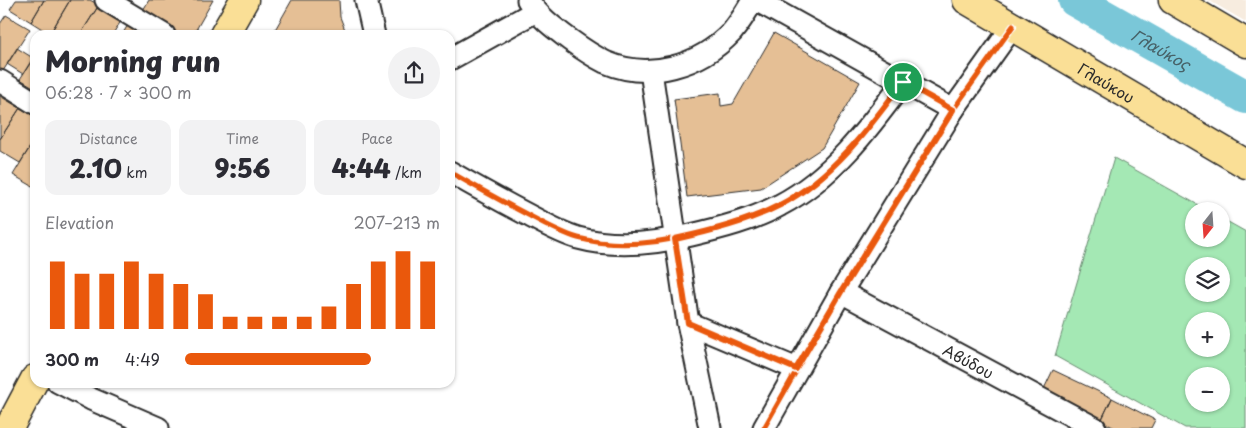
<!DOCTYPE html>
<html lang="en">
<head>
<meta charset="utf-8">
<style>
	:root { --surface:#fff; --page:#f2f2f3; --text:#2b2b33; --muted:#7c7c81; --accent:#ea580c }
	body { margin:0; font-family:"Playpen Sans",sans-serif; background:var(--page); color:var(--text); height:100vh; display:flex; flex-direction:column; font-size:19px; white-space:nowrap }
	* { box-sizing:border-box; margin:0 }
	p { font-size:16px; color:var(--muted) }
	.icon { flex:none; width:28px; height:28px; fill:none; stroke:currentColor; stroke-width:2; stroke-linecap:round; stroke-linejoin:round }
	.map { position:relative; flex:1; overflow:hidden }
	.details { position:absolute; left:30px; top:30px; width:425px; height:358px; display:flex; flex-direction:column; background:var(--surface); border-radius:15px; box-shadow:0 1px 4px #0004 }
	.details>* { flex:none }
	.needle { width:32px; rotate:197deg }
	.fabs { position:absolute; left:1185px; top:202px; display:grid; gap:10px }
	.fabs a { display:grid; place-items:center; width:45px; height:45px; border-radius:50%; background:var(--surface); box-shadow:0 1px 4px #0004; font-size:25px }
	.pin { position:absolute; display:grid; place-items:center; width:42px; height:42px; color:#fff; margin:-21px; border:2px solid #fff; border-radius:50%; box-shadow:0 1px 5px #0007 }
	.round { display:grid; place-items:center; flex:none; width:52px; height:52px; border-radius:26px; background:var(--page) }
	.headline { display:flex; align-items:center; justify-content:space-between; height:85px; padding:0 15px }
	h1 { font-size:28px; font-weight:800; line-height:38px }
	.figures { display:grid; grid-template-columns:repeat(3,1fr); gap:8px; height:85px; padding:5px 15px }
	.figures div { display:grid; align-content:center; border-radius:12px; background:var(--page); text-align:center }
	.figures b { font-size:25px; font-weight:800 }
	.figures small { font-size:14px; font-weight:400 }
	.figures p { font-size:14px }
	.chart { height:140px; padding:10px 15px }
	.chart p { display:flex; justify-content:space-between }
	.chart svg { width:100%; height:90px; margin-top:5px; stroke:var(--accent); stroke-width:6 }
	ul { padding:0 15px; list-style:none; font-size:16px }
	li { display:grid; grid-template-columns:80px 60px 1fr; align-items:center; height:38px }
	li i { height:12px; border-radius:6px; background:var(--accent) }
	.map>svg:first-child { display:block }
	.built { fill:#f7ecdf }
	.green { fill:#a4e8b4; stroke:#688a70; fill-rule:evenodd }
	.lines { fill:none; stroke-linecap:round; stroke-linejoin:round }
	.river { stroke:#7ac7d8; stroke-width:34 }
	.building { fill:#e5bf95; stroke:#2b2b2b }
	.minor-casing { stroke:#2b2b2b; stroke-width:25 }
	.primary-casing { stroke:#2b2b2b; stroke-width:31 }
	.minor { stroke:#fff; stroke-width:21 }
	.primary { stroke:#fadf96; stroke-width:28 }
	.cycleway-casing { stroke:#fff; stroke-width:8 }
	.cycleway { stroke:#e8590c; stroke-width:5 }
	.route-casing { stroke:#fff; stroke-width:10 }
	.route { stroke:#ea580c; stroke-width:6 }
	.labels { text-anchor:middle; dominant-baseline:central; stroke-width:4.5; stroke-linejoin:round; paint-order:stroke }
	.street-label { font-size:15px; fill:#2b2b2b; stroke:#fff }
	.water-label { font-size:16px; font-style:italic; fill:#476268; stroke:#fff }
</style>
</head>
<body>
<div class="map">
<svg width="1246" height="428" viewBox="0 0 1246 428">
	<rect width="100%" height="100%" fill="#fff"/>
	<filter id="ink" filterUnits="userSpaceOnUse"><feTurbulence type="fractalNoise" baseFrequency=".02" numOctaves="2"/><feDisplacementMap in="SourceGraphic" scale="10" xChannelSelector="R" yChannelSelector="G"/><feConvolveMatrix kernelMatrix="1 2 1 2 8 2 1 2 1" color-interpolation-filters="sRGB"/></filter>
	<g filter="url(#ink)">
		<path class="built" d="M1208,0H1246V22Z"/>
		<path class="green" d="M1114,158L1209,211H1194V239H1221V218L1246,232V428H1185L1055,356ZM1194,266H1221V294H1194ZM1194,321H1221V349H1194ZM1194,376H1221V404H1194Z"/>
		<g class="lines">
			<path class="river" id="s1" d="M1075,0L1246,97"/>
		</g>
		<path class="building" d="M16,0H44L31,22L10,9Z
			M44,0H70L50,34L31,22Z
			M70,0H90L99,5L80,35H49Z
			M149,0H213L193,35H181L142,12Z
			M292,0H339L340,17L347,35H272Z
			M99,5L123,18L112,35H80Z
			M6,15L30,29L3,71L0,69V24Z
			M129,23L148,35H122Z
			M774,33L860,82L822,148L761,188L687,197L674,99L720,93L721,106L733,104Z
			M17,48L33,58L23,74L7,64Z
			M35,56V88L20,79Z
			M0,96L20,108L0,139Z
			M20,108L35,117V139L20,163L0,151V139Z
			M35,139V185L34,187L13,175Z
			M1053,370L1112,398L1101,421L1042,393Z
			M1112,398L1155,420L1151,428H1115L1101,421Z"/>
		<g class="lines">
			<defs>
				<g id="minor">
					<path d="M106,0L164,35"/>
					<path d="M366,0L374,35"/>
					<path d="M528,0C538,16 554,28 570,40C581,48 593,56 605,62C649,81 700,66 732,32C740,22 747,11 753,0"/>
					<path d="M756,0L953,110"/>
					<path d="M450,59L536,11"/>
					<path d="M651,71L688,323L710,428"/>
					<path d="M0,81L35,103"/>
					<path d="M450,172C476,187 503,202 530,216C545,224 561,233 578,238C615,248 654,244 691,235C721,228 753,220 780,205C832,178 869,128 903,82"/>
					<path id="s2" d="M841,292L1095,428"/>
					<path d="M688,323L797,369"/>
					<path d="M58,382L91,399L158,428"/>
					<path d="M764,428L841,292L953,110L1013,26"/>
				</g>
				<g id="primary">
					<path id="s3" d="M967,0L1246,164"/>
					<path d="M1173,0L1246,43"/>
					<path d="M224,35L244,0"/>
					<path d="M9,428L35,379"/>
				</g>
			</defs>
			<use href="#minor" class="minor-casing"/>
			<use href="#primary" class="primary-casing"/>
			<use href="#minor" class="minor"/>
			<use href="#primary" class="primary"/>
			<defs>
				<path id="cycleway" d="M450,172C476,187 503,202 530,216C545,224 561,233 578,238C615,248 654,244 691,235C721,228 753,220 780,205C832,178 869,128 903,82
					M764,428L841,292L953,110L1013,26"/>
			</defs>
			<use href="#cycleway" class="cycleway-casing"/>
			<use href="#cycleway" class="cycleway"/>
		</g>
	</g>
	<g class="lines" filter="url(#ink)">
		<defs>
			<path id="route" d="M903,82L953,110L841,292L796,369L688,323L675,239C711,231 747,222 780,205C832,178 869,128 903,82Z"/>
		</defs>
		<use href="#route" class="route-casing"/>
		<use href="#route" class="route"/>
	</g>
	<g class="labels">
		<g class="street-label">
			<text stroke="none"><textPath href="#s3" startOffset="162">Γλαύκου</textPath></text>
			<text stroke="none"><textPath href="#s2" startOffset="145">Αβύδου</textPath></text>
		</g>
		<g class="water-label">
			<text stroke="none"><textPath href="#s1" startOffset="99">Γλαύκος</textPath></text>
		</g>
	</g>
</svg>
<div class="fabs">
<a><svg class="needle" viewBox="-14 -14 28 28"><path d="M0-13l5 13h-10z" fill="#e53935"/><path d="M0 13l5-13h-10z" fill="#7c7c81"/></svg></a>
<a><svg class="icon" aria-label="layers" viewBox="0 0 24 24"><path d="M12 4l9 5-9 5-9-5zM3 14l9 5 9-5"/></svg></a>
<a>+</a>
<a>−</a>
</div>
<div class="pin" style="left:903px;top:82px;background:#1e9e55"><svg class="icon" aria-label="arrive" viewBox="0 0 24 24"><path d="M6 21V4h12l-3 4 3 4H6"/></svg></div>
<section class="details">
<div class="headline"><div><h1>Morning run</h1><p>06:28 · 7 × 300 m</p></div><a class="round"><svg class="icon" aria-label="share" viewBox="0 0 24 24"><path d="M12 15V3M7 8l5-5 5 5M5 13v7h14v-7"/></svg></a></div>
<div class="figures">
<div><p>Distance</p><b>2.10<small> km</small></b></div>
<div><p>Time</p><b>9:56</b></div>
<div><p>Pace</p><b>4:44<small> /km</small></b></div>
</div>
<div class="chart"><p><span>Elevation</span>207–213 m</p>
<svg viewBox="0 0 160 44" preserveAspectRatio="none"><path d="M5 44V11M15 44V17M25 44V17M35 44V11M45 44V17M55 44V22M65 44V27M75 44V38M85 44V38M95 44V38M105 44V38M115 44V33M125 44V22M135 44V11M145 44V6M155 44V11"/></svg>
</div>
<ul>
<li><b>300 m</b>4:49<i style="width:73%"></i></li>
</ul>
</section>
</div>
</body>
</html>
